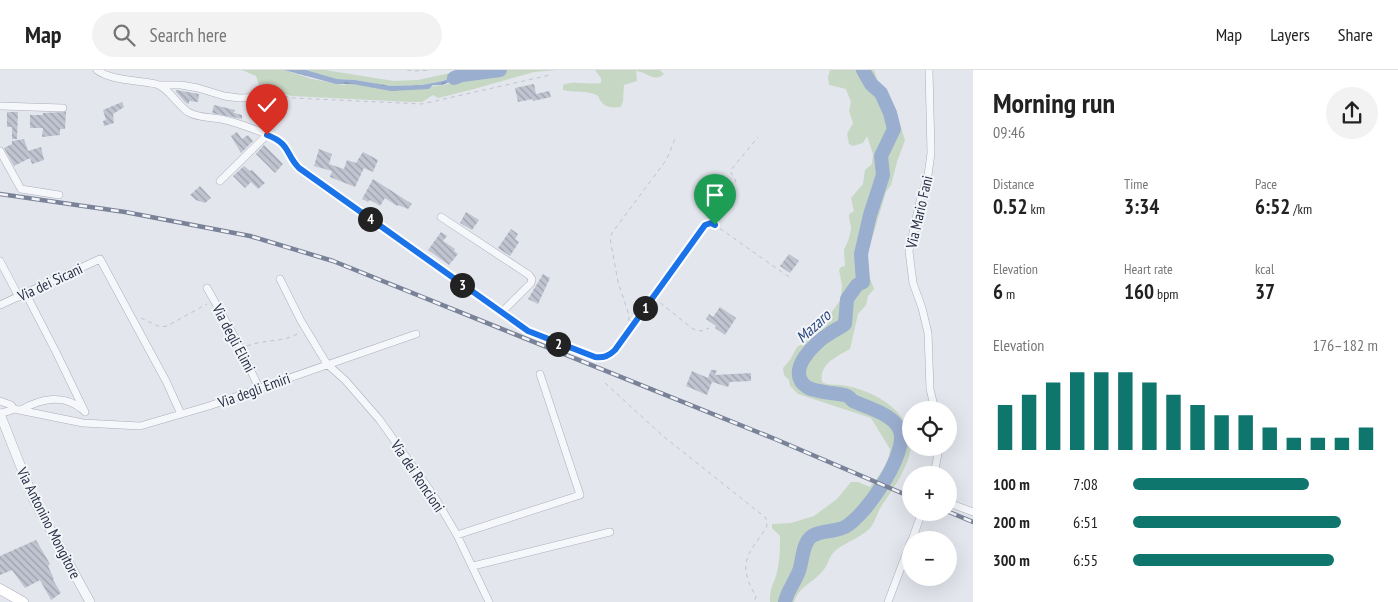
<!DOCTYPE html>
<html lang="en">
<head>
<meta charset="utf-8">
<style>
	:root { --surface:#fff; --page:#f2f2f2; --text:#222; --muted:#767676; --line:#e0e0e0; --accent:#0f766e }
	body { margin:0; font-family:"PT Sans Narrow",sans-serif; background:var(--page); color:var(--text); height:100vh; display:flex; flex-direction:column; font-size:19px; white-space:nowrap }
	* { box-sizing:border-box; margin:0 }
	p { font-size:16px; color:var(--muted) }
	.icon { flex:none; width:28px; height:28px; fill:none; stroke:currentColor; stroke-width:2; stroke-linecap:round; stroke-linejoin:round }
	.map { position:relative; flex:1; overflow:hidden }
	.side { display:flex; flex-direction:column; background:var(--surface); width:425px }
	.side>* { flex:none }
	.buttons { position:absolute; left:902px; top:331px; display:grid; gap:10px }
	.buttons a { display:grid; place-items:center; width:55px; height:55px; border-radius:50%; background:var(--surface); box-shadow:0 5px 20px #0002; font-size:25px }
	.pin { position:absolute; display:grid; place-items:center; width:42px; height:42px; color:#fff; margin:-51px -21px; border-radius:50% 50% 50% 0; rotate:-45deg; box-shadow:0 0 5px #0007 }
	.pin .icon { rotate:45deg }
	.km { position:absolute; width:25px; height:25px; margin:-12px; border-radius:50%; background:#222; color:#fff; font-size:14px; line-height:25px; text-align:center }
	.round { display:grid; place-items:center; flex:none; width:52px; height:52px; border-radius:26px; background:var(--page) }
	.overview { display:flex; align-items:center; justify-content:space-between; height:85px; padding:0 20px }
	h1 { font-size:28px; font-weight:700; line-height:38px }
	.metrics { display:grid; grid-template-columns:repeat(3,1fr); gap:8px; height:85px; padding:5px 20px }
	.metrics div { display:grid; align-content:center }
	.metrics b { font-size:21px; font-weight:700 }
	.metrics small { font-size:14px; font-weight:400 }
	.metrics p { font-size:14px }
	.chart { height:140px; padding:10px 20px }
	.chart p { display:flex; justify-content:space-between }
	.chart svg { width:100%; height:90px; margin-top:5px; stroke:var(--accent); stroke-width:6 }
	ul { padding:0 20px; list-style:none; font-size:16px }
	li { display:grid; grid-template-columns:80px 60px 1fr; align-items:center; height:38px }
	li i { height:12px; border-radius:6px; background:var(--accent) }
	header { display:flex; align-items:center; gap:30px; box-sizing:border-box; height:70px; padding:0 25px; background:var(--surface); border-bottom:1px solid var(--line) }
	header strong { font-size:24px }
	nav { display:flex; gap:28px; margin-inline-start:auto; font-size:18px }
	.search { width:350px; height:45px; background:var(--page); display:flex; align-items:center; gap:12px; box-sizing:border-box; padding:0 18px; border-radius:28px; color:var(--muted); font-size:19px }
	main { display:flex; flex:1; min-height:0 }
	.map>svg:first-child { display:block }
	.grass { fill:#c6d7c3 }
	.water { fill:url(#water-ripples) }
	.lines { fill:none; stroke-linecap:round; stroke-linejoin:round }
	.river { stroke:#9aaed0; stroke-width:14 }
	.building { fill:url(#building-back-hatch) }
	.minor-casing { stroke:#abafbb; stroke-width:8 }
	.tertiary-casing { stroke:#abafbb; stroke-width:10 }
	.secondary-casing { stroke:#abafbb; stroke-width:11 }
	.path { stroke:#c0c3cb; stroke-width:1; stroke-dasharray:4 4; stroke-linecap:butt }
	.minor { stroke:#f6f7fa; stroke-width:7 }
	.tertiary { stroke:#f6f7fa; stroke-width:9 }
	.secondary { stroke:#fff; stroke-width:10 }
	.rail-casing { stroke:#7a8298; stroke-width:4.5 }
	.rail { stroke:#f3f5f9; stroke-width:2.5; stroke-dasharray:8; stroke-linecap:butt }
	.route-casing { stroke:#fff; stroke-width:10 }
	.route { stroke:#1a73e8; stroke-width:6 }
	.labels { text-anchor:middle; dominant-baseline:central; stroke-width:4; stroke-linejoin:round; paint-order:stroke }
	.street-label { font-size:15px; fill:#283047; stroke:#f3f5f9 }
	.water-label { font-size:16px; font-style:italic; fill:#2d4980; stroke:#f3f5f9 }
</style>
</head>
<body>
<header>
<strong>Map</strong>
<div class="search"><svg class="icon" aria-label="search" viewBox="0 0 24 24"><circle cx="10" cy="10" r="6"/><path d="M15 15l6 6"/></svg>Search here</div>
<nav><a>Map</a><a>Layers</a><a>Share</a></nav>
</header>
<main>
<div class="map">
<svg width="973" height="532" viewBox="0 0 973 532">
	<defs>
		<pattern id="water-ripples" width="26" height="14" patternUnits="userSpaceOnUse" patternTransform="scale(1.25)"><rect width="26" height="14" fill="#9aaed0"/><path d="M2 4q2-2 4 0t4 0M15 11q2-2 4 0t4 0" fill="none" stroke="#7e8eab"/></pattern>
		<pattern id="building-back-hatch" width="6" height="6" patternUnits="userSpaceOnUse" patternTransform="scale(1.25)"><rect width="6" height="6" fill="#bfc4d0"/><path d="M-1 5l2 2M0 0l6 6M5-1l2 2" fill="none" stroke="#9ba0ab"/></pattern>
	</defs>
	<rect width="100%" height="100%" fill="#e3e6ed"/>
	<path class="grass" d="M242,0H284L312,9L344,15L349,13L357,15L429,19C434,14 438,16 445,15C452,13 458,7 465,8L461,3L443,11L422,15L391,16L355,10L337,9L306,0H325L394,11L418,10L464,0H556L534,2L474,19L438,28L433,25L422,32H410L292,26L279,22L261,20L256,6Z
		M595,0H660L664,4C654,13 647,2 636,1L637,11L624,15L623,31L621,37C613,38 605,38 600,30C599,29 599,27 598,26C591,20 572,23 563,20V15C573,10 589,15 601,13V8Z
		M830,0H874L878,11L886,20L894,36L905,70L897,92L891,115L886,122L867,185L870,208L874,219L868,226L866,235L858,244L850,279C836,287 819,294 822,312C828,316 833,314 840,315C858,317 878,325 892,337C930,370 902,405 881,437C877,443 875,452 871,457C865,465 845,473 836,480C828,487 828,496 822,502C812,513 799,517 794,532H770C770,515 774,515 777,502C780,491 780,477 780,466L772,458V454L791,453L814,446L837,429L851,412H858L870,417C879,406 890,393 890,379L871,348L798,324L790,316L789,310L784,305L783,298L790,290L797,277L812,268L827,255L831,243L841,229L842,215L839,200L841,197L845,196L844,179C847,176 852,160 851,156C850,152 849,149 849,144L854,141L851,128L863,114L865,100L872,94L873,84L867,66L863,73L853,76L849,74L847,64L853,53L849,41L851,32L846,19L829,15L828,7Z"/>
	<path class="water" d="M284,0H306L337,9L355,10L391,16L422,15L443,11L461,3L471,5L465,8L460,7L443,15H433L429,19L391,21L352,14H336Z"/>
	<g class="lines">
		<path class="river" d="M454,8L462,5L500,0
			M785,532C787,521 795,512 799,501C803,490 802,473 812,466C822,460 835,462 845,457C866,445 903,390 901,365C899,345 867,338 853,331C850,328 848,325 844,325C835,323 814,322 807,317C784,302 815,272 829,264C834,260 840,258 845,254L847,229L857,215L863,212L861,184L870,145L883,105L881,86L894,59L890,43L881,23L871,14L863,0"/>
	</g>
	<path class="building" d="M534,14L536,24L549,21L551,27L533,31V29L518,32L515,18Z
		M176,20L199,24L198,32L189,31V34L186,33L176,22Z
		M122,32L124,37L113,44L114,53L104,56L103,51L106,50L103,40Z
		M271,32L279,49L267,55L259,38Z
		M214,35L235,40L234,43L242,45V49L212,43Z
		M7,42H18L17,69H12V57H7Z
		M66,42L65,59H60V65L42,67L43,58H30V45H43V43Z
		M237,62L242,69L248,65L253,71L241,83L231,66Z
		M24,69L28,81L41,77L44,90L32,94L30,88L14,96L4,78L12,74V71Z
		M264,75L283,94L275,103L256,84Z
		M319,79L332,84L329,94L344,99L347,90L356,93L363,82L378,90L373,102L364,98L355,117L330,107L332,101L314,96Z
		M244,96L250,101L252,100L265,113L258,119L251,112L245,118L233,106Z
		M373,109L412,134L408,139L398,135L397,136L385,128L380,136L370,130L368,132L362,129Z
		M200,116L211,128L205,133L196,130L190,125Z
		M466,142L479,150L472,160L460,153Z
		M511,159L518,164L515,169L519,172L510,186L498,178Z
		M441,162L447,166L443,171L455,179L454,181L458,184L449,195L428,180Z
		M789,184L799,191L790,203L780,196Z
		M543,204L550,208L538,234L528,229Z
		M720,237L736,248L725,265L715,258L716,256L706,249L709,244L713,247Z
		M711,300H717L715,305L751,303V311L730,312L728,317L712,312L707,325L686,316L692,301L708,308Z
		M36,470L50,494L48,496L54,509L53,510L61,523L51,530L40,510L25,518L12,500L0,505V486Z"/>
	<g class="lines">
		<defs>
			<path id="minor" d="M97,0C111,11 139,10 156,14C169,18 177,35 188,42C198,48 210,47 221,49C235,52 271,64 282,73C290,80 291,90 299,98L528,261L595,287C604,288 609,286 615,280
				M929,0L931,83L928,105L920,131L909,181L913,213L922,238L928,263L930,319L935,340
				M159,15H181L198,18L224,26L239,28L269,27
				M0,36L63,38
				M0,81L21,119L59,125
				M220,111L267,65
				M441,147L529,205L532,209L531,213L502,242
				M0,191L19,227
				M280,209L301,251L327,294L345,310L379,349L434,426L457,465L489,532
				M207,218L237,271L259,318
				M26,224L56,282L85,342
				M0,235L100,189L166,311L181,344
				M0,331L11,335L14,339L83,353L140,356L209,336L416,264
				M21,340C40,329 64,323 83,340
				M0,343L9,341L14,339
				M934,405L939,378
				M949,433L973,442
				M457,465L580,425L540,304
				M912,470L922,442
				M473,496L610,462
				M888,532L911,471"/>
			<path id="tertiary" d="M0,344L34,430L90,532"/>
			<path id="secondary" d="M0,519L23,532"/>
		</defs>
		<use href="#minor" class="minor-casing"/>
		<use href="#tertiary" class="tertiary-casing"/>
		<use href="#secondary" class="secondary-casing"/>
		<path class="path" d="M407,0L415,1L430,0
			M276,25L294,28L422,34L550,5
			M706,155L711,153L715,155L789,207
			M654,228L693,259L701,261L709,258
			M141,248L160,257L167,256L207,234
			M630,259L628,242L618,212L610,168L612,163L667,89L676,66
			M619,275L736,111L730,101L758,67
			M247,276C264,269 283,273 299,263
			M605,313L663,366L766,448L767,456C758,473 741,485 747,506C748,513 753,520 756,527L754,532"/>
		<use href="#minor" class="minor"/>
		<use href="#tertiary" class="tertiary"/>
		<use href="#secondary" class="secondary"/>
		<defs>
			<path id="rail" d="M0,124L125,142L250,166L333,191L775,369L911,427
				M949,442L973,452"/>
		</defs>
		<use href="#rail" class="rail-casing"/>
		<use href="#rail" class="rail"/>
	</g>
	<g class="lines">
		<defs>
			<path id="route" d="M267,65C291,74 285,84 299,98L528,261L595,287C604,288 609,286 615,280L705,155L711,153L715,155"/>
		</defs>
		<use href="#route" class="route-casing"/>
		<use href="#route" class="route"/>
	</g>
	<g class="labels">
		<g class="street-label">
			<text transform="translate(919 142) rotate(-77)">Via Mario Fani</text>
			<text transform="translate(50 212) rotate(-25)">Via dei Sicani</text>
			<text transform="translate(234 268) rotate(62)">Via degli Elimi</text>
			<text transform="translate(254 320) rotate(-20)">Via degli Emiri</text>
			<text transform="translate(418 406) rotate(56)">Via dei Roncioni</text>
			<text transform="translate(49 453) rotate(63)">Via Antonino Mongitore</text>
		</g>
		<g class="water-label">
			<text transform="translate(813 256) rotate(-42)">Mazaro</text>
		</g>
	</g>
</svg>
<div class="buttons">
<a><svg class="icon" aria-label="locate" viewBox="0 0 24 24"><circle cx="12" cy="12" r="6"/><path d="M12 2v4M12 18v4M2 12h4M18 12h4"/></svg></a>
<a>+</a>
<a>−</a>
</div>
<div class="pin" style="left:715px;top:155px;background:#1e9e55"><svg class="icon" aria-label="arrive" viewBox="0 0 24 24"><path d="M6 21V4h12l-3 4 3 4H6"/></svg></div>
<div class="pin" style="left:267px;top:65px;background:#d93025"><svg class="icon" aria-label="check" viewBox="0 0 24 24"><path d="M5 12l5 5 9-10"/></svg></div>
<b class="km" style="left:645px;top:238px">1</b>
<b class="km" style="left:558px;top:274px">2</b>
<b class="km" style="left:462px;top:215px">3</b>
<b class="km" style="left:370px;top:149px">4</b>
</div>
<section class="side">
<div class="overview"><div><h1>Morning run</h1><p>09:46</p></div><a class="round"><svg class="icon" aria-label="share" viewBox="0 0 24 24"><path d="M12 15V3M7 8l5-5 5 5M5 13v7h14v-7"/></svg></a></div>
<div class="metrics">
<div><p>Distance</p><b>0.52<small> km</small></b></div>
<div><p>Time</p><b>3:34</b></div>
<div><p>Pace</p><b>6:52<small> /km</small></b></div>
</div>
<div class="metrics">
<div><p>Elevation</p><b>6<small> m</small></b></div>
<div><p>Heart rate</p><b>160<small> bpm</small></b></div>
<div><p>kcal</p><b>37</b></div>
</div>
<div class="chart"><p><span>Elevation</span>176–182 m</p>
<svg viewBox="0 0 160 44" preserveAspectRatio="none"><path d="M5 44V22M15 44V17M25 44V11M35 44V6M45 44V6M55 44V6M65 44V11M75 44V17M85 44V22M95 44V27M105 44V27M115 44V33M125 44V38M135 44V38M145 44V38M155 44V33"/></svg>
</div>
<ul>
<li><b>100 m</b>7:08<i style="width:72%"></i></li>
<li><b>200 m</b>6:51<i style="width:85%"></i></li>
<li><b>300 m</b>6:55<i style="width:82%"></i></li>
</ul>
</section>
</main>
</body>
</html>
